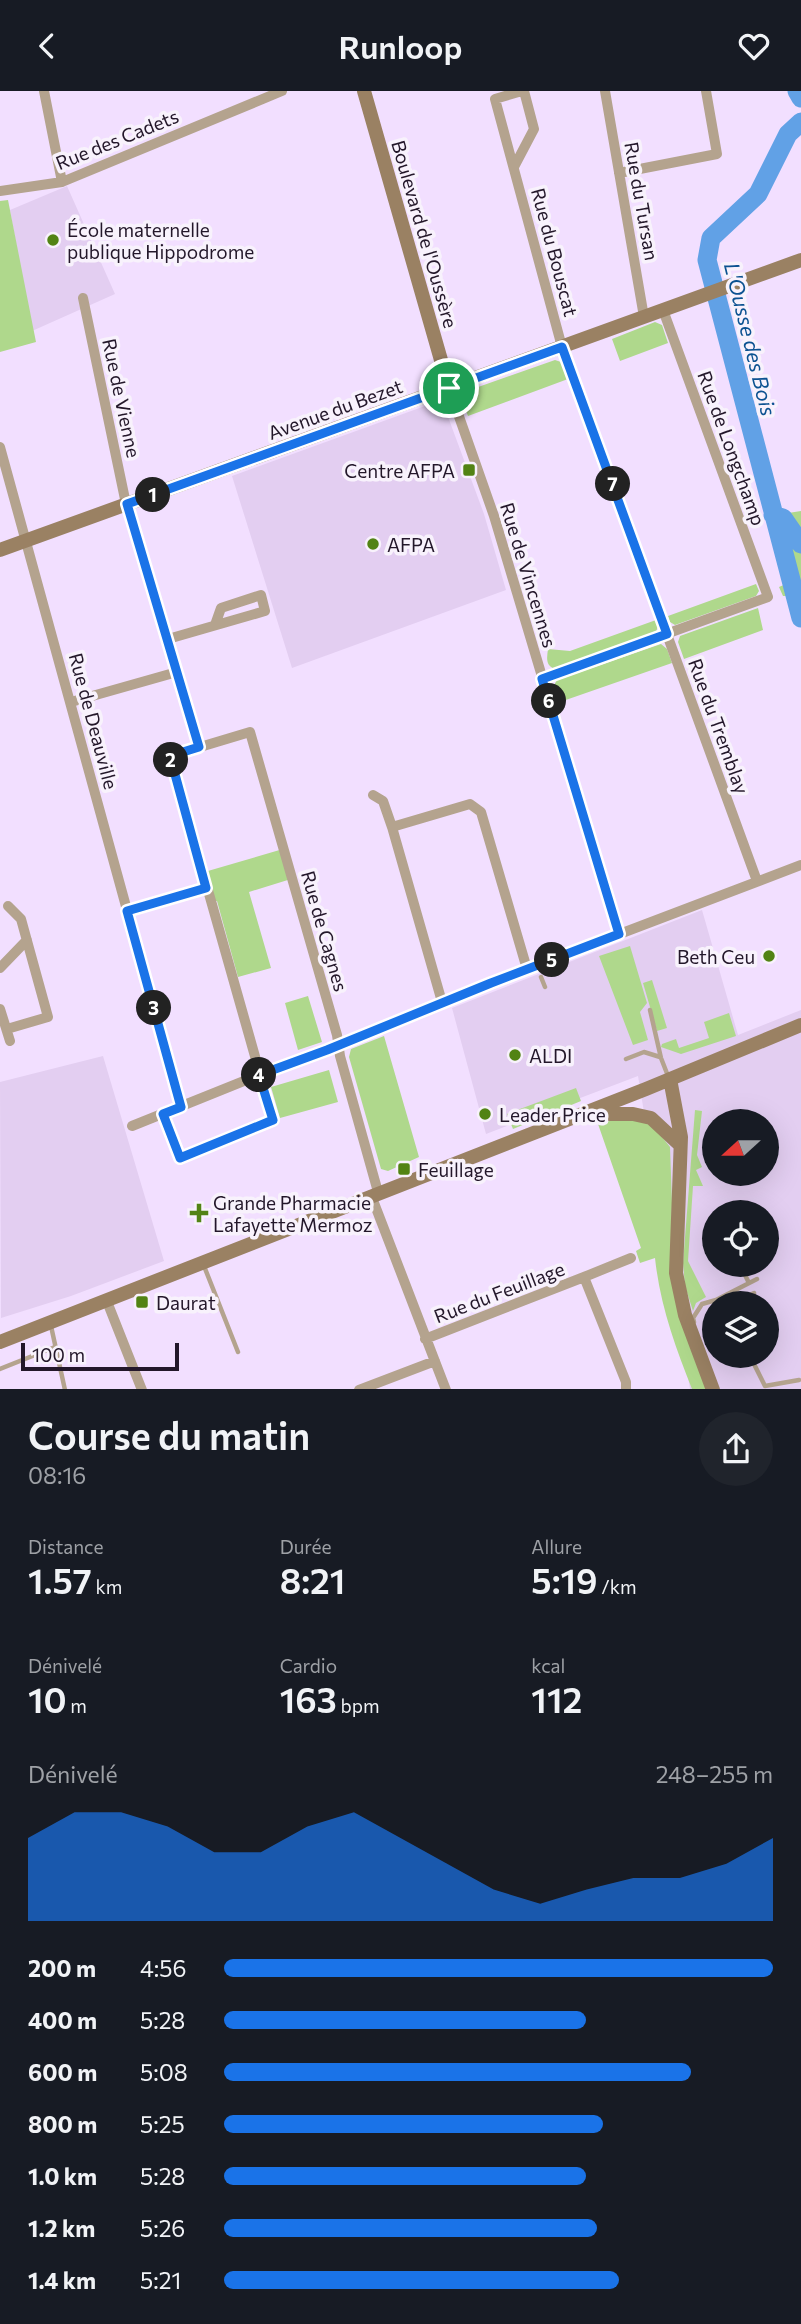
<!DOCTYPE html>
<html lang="fr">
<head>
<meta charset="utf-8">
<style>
	:root { --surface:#171b24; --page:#20242c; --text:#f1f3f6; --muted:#9ea1a6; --accent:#1a73e8 }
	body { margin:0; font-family:Commissioner,sans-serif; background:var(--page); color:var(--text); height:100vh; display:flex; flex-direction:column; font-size:26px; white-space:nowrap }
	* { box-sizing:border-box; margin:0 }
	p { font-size:23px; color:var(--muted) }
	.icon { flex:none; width:38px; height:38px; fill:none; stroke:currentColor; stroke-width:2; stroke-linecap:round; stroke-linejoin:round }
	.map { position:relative; height:1298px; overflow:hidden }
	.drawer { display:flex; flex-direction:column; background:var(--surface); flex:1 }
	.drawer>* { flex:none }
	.needle { width:46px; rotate:249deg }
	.controls { position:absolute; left:702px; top:1018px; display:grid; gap:14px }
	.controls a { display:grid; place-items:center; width:77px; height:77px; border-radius:50%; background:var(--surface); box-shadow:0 7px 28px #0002; font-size:35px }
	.scale { position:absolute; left:21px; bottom:18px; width:158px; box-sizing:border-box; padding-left:7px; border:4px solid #23172a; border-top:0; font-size:19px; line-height:24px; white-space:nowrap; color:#23172a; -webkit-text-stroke:5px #f8f2fc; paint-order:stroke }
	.pin { position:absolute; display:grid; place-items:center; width:60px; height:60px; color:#fff; margin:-30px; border:4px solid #fff; border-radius:50%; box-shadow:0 2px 7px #0007 }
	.km { position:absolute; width:35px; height:35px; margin:-18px; border-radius:50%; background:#222; color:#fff; font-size:19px; line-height:35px; text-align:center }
	.round { display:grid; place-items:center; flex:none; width:74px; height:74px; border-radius:37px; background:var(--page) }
	.overview { display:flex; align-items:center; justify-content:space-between; height:119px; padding:0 28px }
	h1 { font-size:38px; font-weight:600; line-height:52px }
	.figures { display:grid; grid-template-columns:repeat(3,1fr); gap:10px; height:119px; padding:7px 28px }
	.figures div { display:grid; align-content:center }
	.figures b { font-size:35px; font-weight:600 }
	.figures small { font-size:19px; font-weight:400 }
	.figures p { font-size:19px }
	.chart { height:196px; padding:14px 28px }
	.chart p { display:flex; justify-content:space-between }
	.chart svg { width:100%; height:126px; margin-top:7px; fill:var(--accent); opacity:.7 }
	ul { padding:0 28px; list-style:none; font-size:23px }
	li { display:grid; grid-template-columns:112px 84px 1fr; align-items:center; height:52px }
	li i { height:18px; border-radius:9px; background:var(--accent) }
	header { display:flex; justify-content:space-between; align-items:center; height:91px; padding:0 28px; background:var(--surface); font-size:32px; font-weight:600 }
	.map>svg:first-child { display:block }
	.built { fill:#e3cef1; fill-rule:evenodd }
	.green { fill:#afd88c }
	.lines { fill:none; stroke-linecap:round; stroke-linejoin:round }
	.river { stroke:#61a1e6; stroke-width:19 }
	.lane { stroke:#b4a38e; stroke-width:4.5 }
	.street { stroke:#b4a38e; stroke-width:10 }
	.secondary { stroke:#9a8163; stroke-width:14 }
	.route-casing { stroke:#fff; stroke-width:14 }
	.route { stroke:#1a73e8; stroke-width:9 }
	.poi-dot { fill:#528314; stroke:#f8f2fc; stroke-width:2.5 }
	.labels { text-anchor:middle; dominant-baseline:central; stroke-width:7; stroke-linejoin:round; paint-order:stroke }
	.street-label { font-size:19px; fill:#23172a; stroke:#f8f2fc }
	.poi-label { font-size:19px; fill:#23172a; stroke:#f8f2fc; text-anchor:start }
	.water-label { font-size:21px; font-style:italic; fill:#0c5291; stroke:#f8f2fc }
</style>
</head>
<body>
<header><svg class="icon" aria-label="back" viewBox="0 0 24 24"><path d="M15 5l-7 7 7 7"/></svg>Runloop<svg class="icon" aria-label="heart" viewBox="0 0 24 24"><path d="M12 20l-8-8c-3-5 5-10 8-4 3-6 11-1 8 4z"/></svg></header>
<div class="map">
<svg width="801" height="1299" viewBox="0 0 801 1299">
	<rect width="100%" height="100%" fill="#f2dfff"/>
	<path class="built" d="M67,95L115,203L32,240L10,119Z
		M436,311L444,315L484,423L506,499L292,577L232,385Z
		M702,819L738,944L801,919V1298H690L638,985L486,1043L452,917ZM714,1031H766V1083H714ZM714,1122H766V1174H714ZM714,1213H766V1265H714Z
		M103,965L164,1170L71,1205L1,1227L0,991Z"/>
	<path class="green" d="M8,109L36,251L0,261V110Z
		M655,231L662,234L668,252L620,270L612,248Z
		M555,269L561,271L568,288L468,325L461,307L464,301Z
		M801,420V524L791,505H783L779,496L786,493L769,425Z
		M756,493L759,500L756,505L675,534L670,531L668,525Z
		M758,517L763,539L684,568L678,551L680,545Z
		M656,529L658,535L656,541L555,578C545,575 547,566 548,558L570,560Z
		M661,553L667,558L672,572L560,611L554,594L557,589Z
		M283,758L291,788L249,801L271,877L238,886L217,810L210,811L201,782Z
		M630,855L647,912L640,921L648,949L633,954L599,865Z
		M652,889L667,937L657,940L643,892Z
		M308,905L322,951L298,959L285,912Z
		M729,922L736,945L681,963L661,956L662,953L676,948L679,957L709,947L704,931Z
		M384,945L419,1066L388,1080L381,1078L349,966L351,958Z
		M329,979L338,1011L280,1027L271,996Z
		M576,997L581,1010L513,1038L507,1023Z
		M695,1019L702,1020L697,1064L702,1076L696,1079L703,1095H693L688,1170L706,1206L696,1212L693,1220L685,1195L683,1172Z
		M617,1028L642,1030L654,1036L670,1056L672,1112L670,1182L681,1228L706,1298H692C675,1255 660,1214 655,1167L640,1172L636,1160L641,1157L598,1033Z"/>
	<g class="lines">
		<path class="river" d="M797,0L801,7
			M801,31L788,43L758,103L711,147L707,169L801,527
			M773,424L783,427L801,453"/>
		<path class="lane" d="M541,886L545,896
			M650,919L661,967L668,985
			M626,968L644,961L660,966
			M740,1174L749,1192
			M204,1175L238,1261
			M716,1209L757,1188
			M737,1213L739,1209L754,1202
			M694,1231L693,1227L702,1213L716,1209L720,1213
			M51,1235L65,1299
			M750,1265L765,1295L799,1289
			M0,1278L55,1256"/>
		<path class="street" d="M44,0L62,91
			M522,0L495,8L562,256L757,790
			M605,0L644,226
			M514,76L534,38L524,0
			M619,82L717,63L706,0
			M0,100L62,91L282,0
			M83,207L126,413L199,656
			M449,297L494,425L619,843
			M0,356L181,1016
			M168,548L265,520L261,504L221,517L215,534
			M542,588L768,506L663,219
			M71,611L177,581
			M373,704L383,710L392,736
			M127,820L206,797
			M0,877L27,849
			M442,911L392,736L470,713L481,721L527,878
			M0,918L10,950
			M7,938L48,926L21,828L8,815
			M163,1023L180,1067L273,1029L170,665L250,641L337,944L340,965L378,1101
			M132,1035L259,984L327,959L496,890L801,774
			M371,1104L446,1299
			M584,1186L631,1167
			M106,1208L142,1299
			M425,1248L584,1186L626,1291V1299
			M359,1299L435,1270"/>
		<path class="secondary" d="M364,0L449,297
			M0,459L801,169
			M670,988L681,1046L676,1182L685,1224L713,1299
			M591,1023H633L651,1027L680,1054
			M0,1251L646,998L801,934"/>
	</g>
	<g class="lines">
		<defs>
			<path id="route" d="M562,256L667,543L542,588L619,843L491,892L327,959L259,984L273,1029L180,1067L163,1023L181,1016L127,820L206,797L170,665L199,656L127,413Z"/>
		</defs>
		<use href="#route" class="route-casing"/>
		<use href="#route" class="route"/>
	</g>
	<g class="poi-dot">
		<circle cx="53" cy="149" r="7"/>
		<rect x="462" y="372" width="14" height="14" rx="3.5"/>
		<circle cx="373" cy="453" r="7"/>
		<circle cx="769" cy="865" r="7"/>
		<circle cx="515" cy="964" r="7"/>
		<circle cx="485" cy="1023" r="7"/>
		<rect x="397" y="1071" width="14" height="14" rx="3.5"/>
		<path d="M195.5 1111.5h7v7h7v7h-7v7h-7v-7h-7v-7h7z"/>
		<rect x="135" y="1204" width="14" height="14" rx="3.5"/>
	</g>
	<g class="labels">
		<g class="street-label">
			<text transform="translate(117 48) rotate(-22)">Rue des Cadets</text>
			<text transform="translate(642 110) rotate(80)">Rue du Tursan</text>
			<text transform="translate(425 143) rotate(74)">Boulevard de l'Oussère</text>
			<text transform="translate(555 161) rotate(75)">Rue du Bouscat</text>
			<text transform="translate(122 307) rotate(78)">Rue de Vienne</text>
			<text transform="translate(335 318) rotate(-20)">Avenue du Bezet</text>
			<text transform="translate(732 357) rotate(70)">Rue de Longchamp</text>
			<text transform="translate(529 484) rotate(73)">Rue de Vincennes</text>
			<text transform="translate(94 630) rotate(75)">Rue de Deauville</text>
			<text transform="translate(719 635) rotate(70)">Rue du Tremblay</text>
			<text transform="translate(325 840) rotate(74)">Rue de Cagnes</text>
			<text transform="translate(499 1201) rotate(-21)">Rue du Feuillage</text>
		</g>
		<g class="poi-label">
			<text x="67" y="138">École maternelle<tspan x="67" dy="22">publique Hippodrome</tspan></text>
			<text x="455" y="379" text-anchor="end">Centre AFPA</text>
			<text x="387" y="453">AFPA</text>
			<text x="755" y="865" text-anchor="end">Beth Ceu</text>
			<text x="529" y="964">ALDI</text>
			<text x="499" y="1023">Leader Price</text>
			<text x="418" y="1078">Feuillage</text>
			<text x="213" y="1111">Grande Pharmacie<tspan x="213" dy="22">Lafayette Mermoz</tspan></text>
			<text x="156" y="1211">Daurat</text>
		</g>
		<g class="water-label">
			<text transform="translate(751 248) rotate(76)">L'Ousse des Bois</text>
		</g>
	</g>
</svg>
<div class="controls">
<a><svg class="needle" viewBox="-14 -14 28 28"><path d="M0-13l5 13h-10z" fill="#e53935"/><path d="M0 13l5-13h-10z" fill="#9ea1a6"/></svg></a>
<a><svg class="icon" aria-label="locate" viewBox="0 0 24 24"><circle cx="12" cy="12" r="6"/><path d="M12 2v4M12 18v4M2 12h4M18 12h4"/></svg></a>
<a><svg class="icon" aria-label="layers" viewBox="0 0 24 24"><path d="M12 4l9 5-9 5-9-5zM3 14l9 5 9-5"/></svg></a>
</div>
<div class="scale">100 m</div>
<div class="pin" style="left:449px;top:297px;background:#1e9e55"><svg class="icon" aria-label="arrive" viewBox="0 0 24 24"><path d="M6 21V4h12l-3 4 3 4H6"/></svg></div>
<b class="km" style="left:153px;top:404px">1</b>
<b class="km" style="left:171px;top:669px">2</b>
<b class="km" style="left:154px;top:917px">3</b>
<b class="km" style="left:259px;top:984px">4</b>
<b class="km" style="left:552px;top:869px">5</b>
<b class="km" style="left:549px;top:610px">6</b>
<b class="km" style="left:613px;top:393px">7</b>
</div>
<section class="drawer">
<div class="overview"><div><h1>Course du matin</h1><p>08:16</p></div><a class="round"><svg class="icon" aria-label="share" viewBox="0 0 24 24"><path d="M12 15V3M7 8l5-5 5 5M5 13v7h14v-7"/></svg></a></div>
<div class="figures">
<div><p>Distance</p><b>1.57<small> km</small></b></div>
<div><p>Durée</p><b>8:21</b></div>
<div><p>Allure</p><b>5:19<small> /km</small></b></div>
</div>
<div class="figures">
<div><p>Dénivelé</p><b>10<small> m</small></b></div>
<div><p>Cardio</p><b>163<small> bpm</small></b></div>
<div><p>kcal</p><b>112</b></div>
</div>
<div class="chart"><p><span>Dénivelé</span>248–255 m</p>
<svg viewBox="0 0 160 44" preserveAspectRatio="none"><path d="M0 44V15L10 6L20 6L30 11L40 20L50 20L60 11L70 6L80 15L90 24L100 33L110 38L120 33L130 29L140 29L150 24L160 15V44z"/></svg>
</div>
<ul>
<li><b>200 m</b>4:56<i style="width:100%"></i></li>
<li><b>400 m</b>5:28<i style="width:66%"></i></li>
<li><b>600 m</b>5:08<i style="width:85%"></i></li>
<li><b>800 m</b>5:25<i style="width:69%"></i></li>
<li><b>1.0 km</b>5:28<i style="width:66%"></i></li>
<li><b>1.2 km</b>5:26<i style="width:68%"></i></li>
<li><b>1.4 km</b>5:21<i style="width:72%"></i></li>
</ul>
</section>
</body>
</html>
